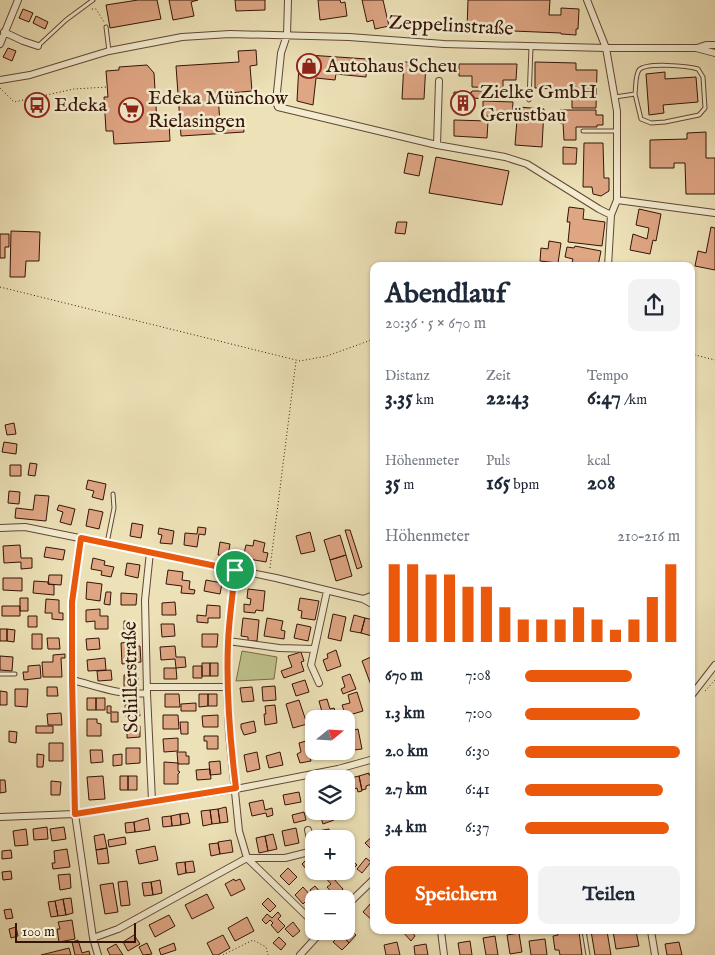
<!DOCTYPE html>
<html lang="de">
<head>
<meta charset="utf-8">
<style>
	:root { --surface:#fff; --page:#f2f2f3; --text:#1f2937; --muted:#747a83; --accent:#ea580c }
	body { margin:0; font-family:"IM FELL English",serif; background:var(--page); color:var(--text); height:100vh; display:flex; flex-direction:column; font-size:19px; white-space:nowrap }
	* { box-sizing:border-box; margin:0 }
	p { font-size:16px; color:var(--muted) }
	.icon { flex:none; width:28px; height:28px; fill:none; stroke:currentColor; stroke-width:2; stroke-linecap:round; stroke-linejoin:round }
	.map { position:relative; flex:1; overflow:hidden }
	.details { position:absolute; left:370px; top:262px; width:325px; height:672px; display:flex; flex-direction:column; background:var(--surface); border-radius:10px; box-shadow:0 1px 4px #0004 }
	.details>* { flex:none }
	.needle { width:32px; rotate:72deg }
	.controls { position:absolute; left:305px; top:710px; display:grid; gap:10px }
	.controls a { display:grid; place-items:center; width:50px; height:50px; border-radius:10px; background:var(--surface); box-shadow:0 1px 4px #0004; font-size:25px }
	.scale { position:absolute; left:15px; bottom:12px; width:121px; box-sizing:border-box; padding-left:5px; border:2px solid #341407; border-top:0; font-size:14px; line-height:18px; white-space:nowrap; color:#341407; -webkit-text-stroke:4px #f3ecd0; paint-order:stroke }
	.pin { position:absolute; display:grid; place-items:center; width:42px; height:42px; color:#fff; margin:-21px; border:2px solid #fff; border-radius:50%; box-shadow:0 1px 5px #0007 }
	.round { display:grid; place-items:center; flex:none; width:52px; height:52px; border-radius:10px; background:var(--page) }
	.headline { display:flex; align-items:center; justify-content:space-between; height:85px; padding:0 15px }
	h1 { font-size:28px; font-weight:700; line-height:38px }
	.metrics { display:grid; grid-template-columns:repeat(3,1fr); gap:8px; height:85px; padding:5px 15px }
	.metrics div { display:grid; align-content:center }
	.metrics b { font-size:21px; font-weight:700 }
	.metrics small { font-size:14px; font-weight:400 }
	.metrics p { font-size:14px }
	.chart { height:140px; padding:10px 15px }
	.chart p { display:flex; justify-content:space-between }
	.chart svg { width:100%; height:90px; margin-top:5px; stroke:var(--accent); stroke-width:6 }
	.cta { display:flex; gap:10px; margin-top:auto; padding:10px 15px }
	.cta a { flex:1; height:58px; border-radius:10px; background:var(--accent); color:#fff; font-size:20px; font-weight:700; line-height:58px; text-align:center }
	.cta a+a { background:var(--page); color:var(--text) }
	ul { padding:0 15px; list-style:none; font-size:16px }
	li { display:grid; grid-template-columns:80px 60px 1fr; align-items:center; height:38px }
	li i { height:12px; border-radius:6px; background:var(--accent) }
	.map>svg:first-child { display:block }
	.green { fill:#bec18a; stroke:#796a48 }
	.building { fill:#dfa684; stroke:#341407 }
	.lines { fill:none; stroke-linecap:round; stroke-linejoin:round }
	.service-casing { stroke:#624733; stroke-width:5 }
	.minor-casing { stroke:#624733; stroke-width:8 }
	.path { stroke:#341407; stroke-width:1; stroke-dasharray:1 2.5; stroke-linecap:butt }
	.service { stroke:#f3ecd0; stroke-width:3 }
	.minor { stroke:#f3ecd0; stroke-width:6 }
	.route-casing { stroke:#fff; stroke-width:10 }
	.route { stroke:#ea580c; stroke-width:6 }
	.labels { text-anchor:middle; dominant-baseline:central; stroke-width:5; stroke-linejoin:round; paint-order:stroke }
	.street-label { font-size:20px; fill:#341407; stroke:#f3ecd0 }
	.poi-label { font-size:20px; fill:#341407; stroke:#f3ecd0; text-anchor:start }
</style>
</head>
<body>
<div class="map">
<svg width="715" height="955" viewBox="0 0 715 955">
	<rect width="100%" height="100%" fill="#ede1b7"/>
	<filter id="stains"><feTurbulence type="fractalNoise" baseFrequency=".004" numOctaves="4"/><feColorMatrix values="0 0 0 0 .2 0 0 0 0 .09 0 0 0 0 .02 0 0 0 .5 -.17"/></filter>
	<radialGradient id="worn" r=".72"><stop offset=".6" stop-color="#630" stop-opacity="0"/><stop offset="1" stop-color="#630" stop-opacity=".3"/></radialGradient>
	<path class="green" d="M242,651L277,657L274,679L236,681Z"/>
	<path class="building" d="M138,0H157L161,19L110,28L106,5Z
		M169,0H198L191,2L194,16L173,20Z
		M235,0H265V10L236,11Z
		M318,0H340L341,3L345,2L347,16L320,20Z
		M362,0H383L389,26L375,29L373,20L367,22Z
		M468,0H550L549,15H561V8L579,9L578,29H576V35L561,34V33L513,31V25H504V31L467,30Z
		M23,9L33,13L29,22L19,18Z
		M36,16L48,22L45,29L33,23Z
		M8,48L16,51L12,61L3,57Z
		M256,50L257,65L250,66L252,91L218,94L220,124L243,122L244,132L181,136L176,66L239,62L238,51Z
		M308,55L367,59L366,77L336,74L335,80L316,78L313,105L297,101L299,64Z
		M404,62L426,63L424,99H402Z
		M535,62L576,63V70H597L596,108H572V90L535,88Z
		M459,64H517L516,80H503V88L472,87V76H459Z
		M147,65L154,73L157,123L169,122L170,141L114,144L113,131H106L104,97H108L106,71L119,70V67Z
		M665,72V79L696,77L698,102L663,105L664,113L649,115L646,74Z
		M472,91H487L486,99L473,98V109L453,108L454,92L471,93Z
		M483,101L513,102L512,117L483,116Z
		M518,107L544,109L542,147L515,145Z
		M560,110H596V115H603V125H597V127H576V140H564L563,123H560Z
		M454,120L488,121L487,138L454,136Z
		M706,132V158H715V194H686L685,163H674V168H650V140L687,139V133Z
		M584,143H603L604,178H609V191L601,196L593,194L592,187H583Z
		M563,147L577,148L576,164H563Z
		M408,153L423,156L419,176L404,173Z
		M436,157L509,171L502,205L429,193Z
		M569,207L584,209L583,219L605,222L602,246L568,242L570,222H567Z
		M639,209L661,214L656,241L653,240L650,254L630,250L633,234L647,239L649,228L636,225Z
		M397,222H407L405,234L395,233Z
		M711,227L715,228V270L695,266L698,251L706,253Z
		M11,231L40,232L39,261H26L25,277H10Z
		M0,234H9V247H5V258H0Z
		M549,241L561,243L558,263L540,261L541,248L548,249Z
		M575,246L601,251L598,266H571L573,259L565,257L567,247L574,248Z
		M14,423L16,434L7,435L5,425Z
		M4,442L17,444L16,454L2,452Z
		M30,463L37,464L35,476L28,475Z
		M10,465H21V476H10Z
		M88,480L106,484L103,500L92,497L94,491L86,489Z
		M9,491L20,492L19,504L8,503Z
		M35,495L49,496L46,521L15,518L16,508L33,510Z
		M59,505L75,509L71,525L60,522L63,512L57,510Z
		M89,509L103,512L99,529L86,526Z
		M132,523L143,525L141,538L130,536Z
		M198,527L206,528L205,535L199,534L197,547L184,545L185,533L197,534Z
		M159,528L174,531L172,544L160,543L162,535L158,534Z
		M345,530H350L362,567L357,569Z
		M310,532L315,551L301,554L296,536Z
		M340,535L346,555L330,560L324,540Z
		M254,540L265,543L263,552L268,553L266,562L243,558L246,545L253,546Z
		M220,542L230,544L228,556L218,555Z
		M20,545L21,558H32V568L21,569V562L4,563L3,546Z
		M46,547L65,550L63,560L44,557Z
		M346,555L352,576L336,581L330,560Z
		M93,558L105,561L104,565L114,567L111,577L101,575L102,571L91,569Z
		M127,563L140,565L138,578L125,575Z
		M168,570L183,572L182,580L190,581L189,589L195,590L194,594L181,593L182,586L166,584Z
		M49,575H62L61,585L48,584Z
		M3,578H22V591L3,590Z
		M206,580L222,583L220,594L204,591Z
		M34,581L49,582L48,584L54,585V595L33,593Z
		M87,582L102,584L100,601L86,599Z
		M248,589L265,591L263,611L256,610L255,613L244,612V604L250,605L251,599L247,598Z
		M106,592H111L110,605L104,604Z
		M121,593L137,594L136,605H121Z
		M20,598H28V611H20Z
		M300,598L319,601L315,620L301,618L302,611L298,610Z
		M46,599L59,600V613H63V620L52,619V613H45Z
		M175,602L176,615H162V603Z
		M207,605L220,606V618H208V623L197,622V615L206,616Z
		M2,606H20V616H2Z
		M100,609V616H108V629H95V621L86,622V610Z
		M333,614L346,617L341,641L328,638Z
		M354,615L365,618L361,633L350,631Z
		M28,616H37V627H28Z
		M243,618L259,620L257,641H248V637L241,636Z
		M267,618L283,621L281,630L285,631L284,639L264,636Z
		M365,618L374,620L372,636L361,633Z
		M124,621H136V633L124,634Z
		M161,624H174L175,636L162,637Z
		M297,624L311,627L308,641L294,638Z
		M0,629H7V641H0Z
		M7,629L15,630L14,642L7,641Z
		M32,634H42V649H32Z
		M202,634H218L217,647H202Z
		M47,638H59L60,649H48Z
		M99,638L100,649L87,650L86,639Z
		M128,642V647L140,646L141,662L122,664L121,643Z
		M175,646L176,657H185L186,667L176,668L175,659L161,660L160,647Z
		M336,650L341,666L327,671L323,660L328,658L327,654Z
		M301,652L304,661L301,662L304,671L284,678L281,671L292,667L288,656Z
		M65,654V658H61L62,677H43L42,662H53V655Z
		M0,656L13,657L12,671L0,670Z
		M371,657L374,664V684L371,685L362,661Z
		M105,658L106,670L88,671L87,660Z
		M202,663H210V676H202Z
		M210,663H218V676H210Z
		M40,665L41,678L24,680L23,672H28V666Z
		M193,666H202V678H193Z
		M164,668H176L177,679H164Z
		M111,670L112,680L98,681L97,671Z
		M138,674V688H124V675Z
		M350,674L356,689L343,694L341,689L345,687L342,677Z
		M305,680L309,692L296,696L292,684Z
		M275,686L276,700L263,701L262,687Z
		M47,687H57L58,696H47Z
		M252,687L254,701L242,702L240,688Z
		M15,689H28L27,707L15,706Z
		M0,691L7,692V705H0Z
		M357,692L363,711L346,716L342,705L350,703L348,695Z
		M165,694H179L180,707H165Z
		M199,694H208V706L199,707Z
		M208,694H217V706H208Z
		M87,698H96V710H87Z
		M96,698H105V710H96Z
		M327,699L330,709L334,708L337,717L317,719L316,714L322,712L319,701Z
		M299,700L307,724L293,728L286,704Z
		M138,703L140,716L126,718L125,705Z
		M196,703V711H181V704Z
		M275,705L277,723L265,725L264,714H266L265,706Z
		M107,706H111V712H118V722H111V713H107Z
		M61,713L62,725H48L47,714Z
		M163,715H178L179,729H163Z
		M218,715V727H203L202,716Z
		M87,719H97V723L101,724V736H87Z
		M254,721L256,732L244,735L241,728V724Z
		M180,722H188V734H181Z
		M36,726H53V733H36Z
		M127,726H140V737L127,738Z
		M358,729L362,749L354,750L353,743L347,745L349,753L340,755L339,751H346V732Z
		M9,731L17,732L16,743L9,742Z
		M204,736H218V749H207V741H204Z
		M178,738V751L164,752L163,739Z
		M306,741L311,761L300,763L297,754L301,752L299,743Z
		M49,743H63V761H49Z
		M126,748H140V763L126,764Z
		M90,750H102L103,762L91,763Z
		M315,751H327L328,756L317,759Z
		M177,752H186V756H189V764H178Z
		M257,752L260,769L247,772L244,755Z
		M280,752L283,765L269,768L266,756Z
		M37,754L44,755L43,767H37Z
		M122,754V765L113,766V755Z
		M220,761L221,774L210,775L209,762Z
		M164,762L178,763V771L180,772L178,774V784H164Z
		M210,769L211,779L197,780L196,770Z
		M369,773V775H372L373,780L371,781L372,784L366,786V789L362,790L359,776Z
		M103,776L105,799L89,800L87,777Z
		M120,776H128V790H120Z
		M128,776H137V790H128Z
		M359,776L362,791L358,792L357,788L354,789L352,784L347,786L346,779Z
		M0,780H5L6,792L0,793Z
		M51,781L61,782L60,795H51Z
		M299,792L301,802L285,805L283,795Z
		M263,800L265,810L272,808L273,815L267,817L266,813L252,816L249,803Z
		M226,807L228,822L220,823L218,809Z
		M218,809L220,823L212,824L210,810Z
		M210,810L212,824L203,826L201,811Z
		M319,811H332L334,820L323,824Z
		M304,812L306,820L294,823L292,815Z
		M188,813L190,823L181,825L180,814Z
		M180,814L181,825L172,826L171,816Z
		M171,816L172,826L163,827L162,817Z
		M148,818L150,830L135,832L134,822Z
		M134,822L135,832L126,833L125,823Z
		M47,827L48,839L34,840L33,829Z
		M64,827L66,839L52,841L50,829Z
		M296,828L299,843L285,846L282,831Z
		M26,829L28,845L15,846L13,831Z
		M329,829L331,839H320L318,831Z
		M104,834L107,848L96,850L94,836Z
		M273,834L277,849L268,851L265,836Z
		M374,835V849L372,850L365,843Z
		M265,836L268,851L259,853L256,838Z
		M125,837L126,844L109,847L108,840Z
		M231,840L233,852L220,854L218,842Z
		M218,843L220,854L211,856L209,844Z
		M155,846L158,860L139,864L136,850Z
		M107,848L109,863L98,864L96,850Z
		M67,849L70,867L53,869L52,863H55L54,851Z
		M11,850L12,858L2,859V851Z
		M309,857L314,862V871L310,874L302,864Z
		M349,857L357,865L349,873L346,871V860Z
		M366,858L371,862L362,873L357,869Z
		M193,861L195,872L186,873L185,862Z
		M185,862L186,873L178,875L176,863Z
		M288,868L297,877L289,885L280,876Z
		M11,871L12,879L3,880L2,872Z
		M329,871H334L337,874L333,878L343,889L335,896L327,887L331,884L324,876Z
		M70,874L71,888L60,890L58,875Z
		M234,879L235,881L240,879L245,889L231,896L225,884Z
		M160,880L162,893L153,895L151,882Z
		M127,881L130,905L121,906L118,882Z
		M151,882L153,895L144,896L142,883Z
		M113,883L118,912L105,914L100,885Z
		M315,886L322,894L317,898L310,890Z
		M303,887L311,896L303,904L295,895Z
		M207,894L214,908L192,919L185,905Z
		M71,898L73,913L66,915L63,899Z
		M268,898L276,906L270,912L262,904Z
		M63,899L66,915L58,916L55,901Z
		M55,901L58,916L51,917L48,902Z
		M371,903L374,906V918L372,920L363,912Z
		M11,909L13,918L6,919L4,910Z
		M278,912L281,916L278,919L285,926L278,933L271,925L273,923L270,920L266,924L262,920L267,914L272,918Z
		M169,915L175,926L155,937L149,925Z
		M247,917L254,931L235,941L228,928Z
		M72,920L75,939L59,942L57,929H60L58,922Z
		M293,922L300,931L293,937L285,929Z
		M16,927L18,936L11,938L9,929Z
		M348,927L356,935L349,943L341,934L344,931H346Z
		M402,931H411L415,936L411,941Z
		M557,931H579L582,955H560L559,950H555L553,936L558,935Z
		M591,931H607L611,955H595Z
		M613,931H636L639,946L616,949Z
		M519,933L522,952L510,954L507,935Z
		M341,934L349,943L342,950L333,942Z
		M134,935L140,944L128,951L123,942Z
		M223,935L230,948L218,955H213L207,943Z
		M495,936L498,955H486L483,938Z
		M279,937L286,944L281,950L273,943Z
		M545,939L547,955H531L529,941Z
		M78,940L82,953L89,951L90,955H75L72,942Z
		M470,941L472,955H460L458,943Z
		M397,942L400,955H386L384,945Z
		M679,942L682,955H667L665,944Z
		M147,943L152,954L143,955L139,947Z
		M174,943L176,950L161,955L159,949Z
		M116,944L123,955H110L107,949Z
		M426,944L428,955H415L414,946Z
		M69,948L71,955H41Z"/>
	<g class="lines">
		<defs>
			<path id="service" d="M106,27L109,51
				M38,46L66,20L93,0
				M615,97L635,94C636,87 635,76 639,70C646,62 688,66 698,69L703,77L705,108L699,115L665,122L651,123L641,119L635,94
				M529,100L531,47
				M583,131H616
				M107,543L114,508L113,494
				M0,674H15
				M584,931L588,955"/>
			<path id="minor" d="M288,0L287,35L281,53L276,102L278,107L437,145L505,157L527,164L599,209L611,215
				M587,0L606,48L617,111V200L611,215L608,266
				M4,32L23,41L38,46
				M0,44L18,0
				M697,48L706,45H715
				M0,80L30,75L109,51L182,37L230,34L349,37L444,44L606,48H696L715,53
				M437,145L439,81
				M617,200L715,213
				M0,528L25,527L276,578L363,599L374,605
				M81,538L72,602V680L75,814L93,938L98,955
				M150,552L145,600L147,693L152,801
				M235,570L228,641L227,687L229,733L239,831L247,858L314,923
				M363,599L374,595
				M228,641L279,648L314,649
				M72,680C97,686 120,696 147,693
				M319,683L311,665L327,591
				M147,687H227
				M691,696L715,665
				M0,817L75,814L236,789L338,769L374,759
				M346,906L374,879
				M441,931L444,955
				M651,931L655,955
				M93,938L118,929L247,858H285L313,851L308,830
				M300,955L322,931"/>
		</defs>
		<use href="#service" class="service-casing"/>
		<use href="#minor" class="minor-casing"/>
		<path class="path" d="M92,9H96L104,22
			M0,88L14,102L74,89L107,87
			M0,287L300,361L327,356L374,339
			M691,354L715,360
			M270,568L296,361
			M705,691L715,680
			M223,955L253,940L266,947L268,955"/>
		<use href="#service" class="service"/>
		<use href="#minor" class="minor"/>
	</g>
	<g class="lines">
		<defs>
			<path id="route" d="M81,538L235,570C233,594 229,618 228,643C226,692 230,740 236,788L75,814L72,680V602Z"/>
		</defs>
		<use href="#route" class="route-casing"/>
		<use href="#route" class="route"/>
	</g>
	<defs>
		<symbol id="shop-ring" viewBox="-11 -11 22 22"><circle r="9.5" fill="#f3ecd0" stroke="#8f2418" stroke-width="1.5"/><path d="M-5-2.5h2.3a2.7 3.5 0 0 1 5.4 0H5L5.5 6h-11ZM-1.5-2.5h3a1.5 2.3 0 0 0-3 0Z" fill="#8f2418"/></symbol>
		<symbol id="building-ring" viewBox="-11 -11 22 22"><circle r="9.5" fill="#f3ecd0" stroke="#8f2418" stroke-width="1.5"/><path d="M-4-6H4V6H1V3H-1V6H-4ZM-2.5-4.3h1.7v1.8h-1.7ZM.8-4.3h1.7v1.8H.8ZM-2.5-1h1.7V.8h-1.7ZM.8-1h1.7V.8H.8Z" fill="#8f2418"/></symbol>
		<symbol id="bus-ring" viewBox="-11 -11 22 22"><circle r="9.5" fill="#f3ecd0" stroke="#8f2418" stroke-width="1.5"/><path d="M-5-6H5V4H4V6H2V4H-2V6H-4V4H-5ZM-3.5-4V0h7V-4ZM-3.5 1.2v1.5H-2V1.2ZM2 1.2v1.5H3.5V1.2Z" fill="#8f2418"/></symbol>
		<symbol id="supermarket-ring" viewBox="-11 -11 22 22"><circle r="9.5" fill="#f3ecd0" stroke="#8f2418" stroke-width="1.5"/><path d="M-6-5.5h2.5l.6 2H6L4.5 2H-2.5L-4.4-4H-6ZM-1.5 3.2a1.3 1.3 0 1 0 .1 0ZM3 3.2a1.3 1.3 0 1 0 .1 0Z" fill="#8f2418"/></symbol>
	</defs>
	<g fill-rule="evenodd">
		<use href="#shop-ring" x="295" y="52" width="28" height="28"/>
		<use href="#building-ring" x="449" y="89" width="28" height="28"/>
		<use href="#bus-ring" x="23" y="91" width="28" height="28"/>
		<use href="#supermarket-ring" x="117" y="96" width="28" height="28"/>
	</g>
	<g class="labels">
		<g class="street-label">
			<text transform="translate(451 26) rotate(3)">Zeppelinstraße</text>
			<text transform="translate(131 677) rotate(-91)">Schillerstraße</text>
		</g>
		<g class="poi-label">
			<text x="326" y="66">Autohaus Scheu</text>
			<text x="480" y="92">Zielke GmbH<tspan x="480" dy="23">Gerüstbau</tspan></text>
			<text x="148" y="98">Edeka Münchow<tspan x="148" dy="23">Rielasingen</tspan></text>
			<text x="54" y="105">Edeka</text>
		</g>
	</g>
	<rect width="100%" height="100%" filter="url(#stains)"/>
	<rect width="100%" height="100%" fill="url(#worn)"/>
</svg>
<div class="controls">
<a><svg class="needle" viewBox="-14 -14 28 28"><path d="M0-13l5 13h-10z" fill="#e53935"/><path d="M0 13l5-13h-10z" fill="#747a83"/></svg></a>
<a><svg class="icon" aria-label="layers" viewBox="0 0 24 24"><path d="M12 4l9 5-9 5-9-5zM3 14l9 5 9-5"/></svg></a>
<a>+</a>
<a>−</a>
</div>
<div class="scale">100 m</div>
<div class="pin" style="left:235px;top:570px;background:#1e9e55"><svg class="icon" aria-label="arrive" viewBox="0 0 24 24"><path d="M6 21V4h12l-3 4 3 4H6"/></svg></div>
<section class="details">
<div class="headline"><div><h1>Abendlauf</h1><p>20:36 · 5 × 670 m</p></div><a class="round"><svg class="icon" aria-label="share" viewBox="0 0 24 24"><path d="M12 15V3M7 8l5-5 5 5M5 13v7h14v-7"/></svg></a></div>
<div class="metrics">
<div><p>Distanz</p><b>3.35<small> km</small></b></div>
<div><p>Zeit</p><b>22:43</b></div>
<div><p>Tempo</p><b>6:47<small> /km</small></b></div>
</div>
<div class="metrics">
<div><p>Höhenmeter</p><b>35<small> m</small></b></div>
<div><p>Puls</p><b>165<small> bpm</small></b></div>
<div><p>kcal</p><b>208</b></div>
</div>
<div class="chart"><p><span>Höhenmeter</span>210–216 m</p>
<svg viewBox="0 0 160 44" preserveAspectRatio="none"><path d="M5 44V6M15 44V6M25 44V11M35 44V11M45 44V17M55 44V17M65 44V27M75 44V33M85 44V33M95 44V33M105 44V27M115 44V33M125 44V38M135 44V33M145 44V22M155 44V6"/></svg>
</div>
<ul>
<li><b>670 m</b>7:08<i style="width:69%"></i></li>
<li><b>1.3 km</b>7:00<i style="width:74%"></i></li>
<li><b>2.0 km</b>6:30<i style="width:100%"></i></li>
<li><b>2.7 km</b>6:41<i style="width:89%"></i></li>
<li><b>3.4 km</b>6:37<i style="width:93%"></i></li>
</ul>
<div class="cta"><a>Speichern</a><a>Teilen</a></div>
</section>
</div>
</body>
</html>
